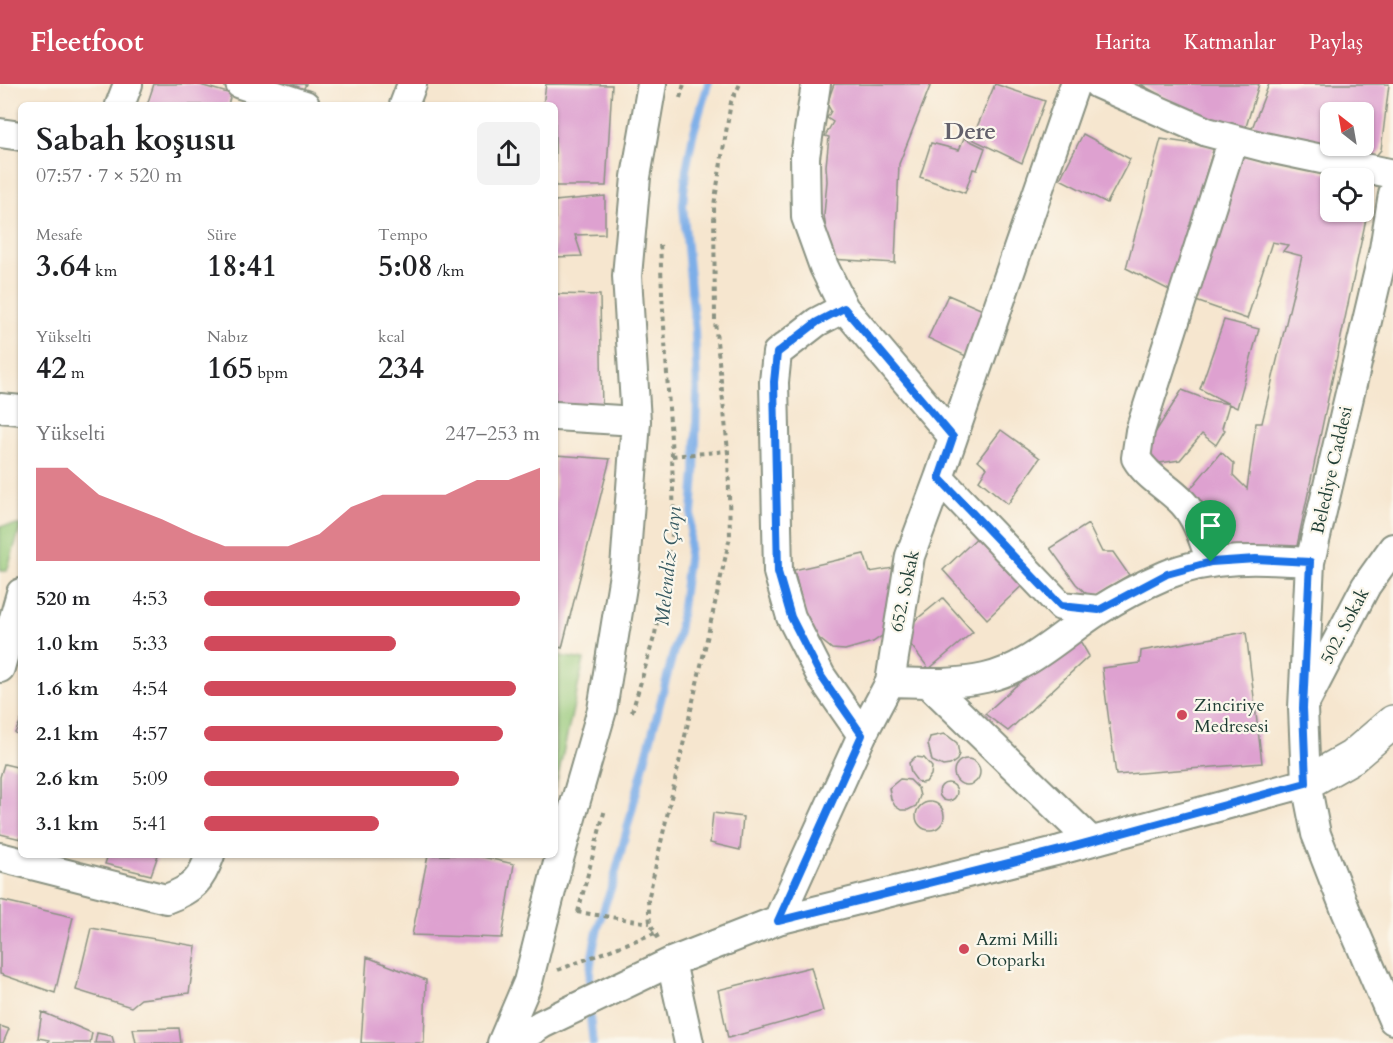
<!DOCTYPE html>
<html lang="tr">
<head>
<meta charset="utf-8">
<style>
	:root { --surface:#fff; --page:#f2f2f2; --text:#202124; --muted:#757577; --accent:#d1495b }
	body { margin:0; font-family:Cardo,serif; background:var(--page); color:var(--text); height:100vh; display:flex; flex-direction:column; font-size:22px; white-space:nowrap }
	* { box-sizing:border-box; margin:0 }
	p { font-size:20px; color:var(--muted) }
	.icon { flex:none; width:33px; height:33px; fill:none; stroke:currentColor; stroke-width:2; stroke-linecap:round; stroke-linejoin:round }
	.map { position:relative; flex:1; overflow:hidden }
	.side { position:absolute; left:18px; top:18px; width:540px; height:756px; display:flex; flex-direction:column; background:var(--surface); border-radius:9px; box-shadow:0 2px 4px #0004 }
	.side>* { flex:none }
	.needle { width:39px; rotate:329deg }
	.fabs { position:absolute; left:1320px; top:18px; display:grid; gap:12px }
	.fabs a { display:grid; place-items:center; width:54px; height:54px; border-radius:9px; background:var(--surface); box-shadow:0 2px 4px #0004; font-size:30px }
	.pin { position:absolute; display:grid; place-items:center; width:51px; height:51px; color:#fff; margin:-62px -26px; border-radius:50% 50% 50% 0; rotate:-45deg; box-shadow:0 0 6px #0007 }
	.pin .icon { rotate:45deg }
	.round { display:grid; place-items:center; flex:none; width:63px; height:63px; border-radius:9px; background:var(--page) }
	.summary { display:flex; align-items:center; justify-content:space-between; height:102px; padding:0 18px }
	h1 { font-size:33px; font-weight:600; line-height:45px }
	.metrics { display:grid; grid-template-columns:repeat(3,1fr); gap:9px; height:102px; padding:6px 18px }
	.metrics div { display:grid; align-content:center }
	.metrics b { font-size:30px; font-weight:600 }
	.metrics small { font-size:16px; font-weight:400 }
	.metrics p { font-size:16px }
	.chart { height:168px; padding:12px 18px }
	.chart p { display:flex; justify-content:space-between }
	.chart svg { width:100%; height:108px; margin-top:6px; fill:var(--accent); opacity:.7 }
	ul { padding:0 18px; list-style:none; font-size:20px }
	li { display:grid; grid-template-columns:96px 72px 1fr; align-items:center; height:45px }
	li i { height:15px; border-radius:8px; background:var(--accent) }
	header { display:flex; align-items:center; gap:36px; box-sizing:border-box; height:84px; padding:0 30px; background:var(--accent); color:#fff }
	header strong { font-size:28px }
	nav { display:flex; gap:33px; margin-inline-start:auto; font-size:21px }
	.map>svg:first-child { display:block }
	.green { fill:#95c778; stroke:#5a8256; stroke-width:1.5 }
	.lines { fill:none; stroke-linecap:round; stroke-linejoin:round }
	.stream { stroke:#7daee8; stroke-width:8 }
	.building { fill:#dea1d0; fill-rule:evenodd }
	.minor-casing { stroke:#8a9282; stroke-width:32 }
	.tertiary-casing { stroke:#8a9282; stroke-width:36 }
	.path { stroke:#8a9282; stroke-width:4; stroke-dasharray:4.5 4.5; stroke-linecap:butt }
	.minor { stroke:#fff; stroke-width:28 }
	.tertiary { stroke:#fff; stroke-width:33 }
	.route-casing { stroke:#fff; stroke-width:12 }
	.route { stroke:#1a73e8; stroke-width:8 }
	.poi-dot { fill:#d1495b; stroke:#fbf7ec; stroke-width:2 }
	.labels { text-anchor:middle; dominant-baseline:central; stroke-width:4.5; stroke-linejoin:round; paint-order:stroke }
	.street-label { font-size:18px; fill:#1f3d34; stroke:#fbf7ec }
	.poi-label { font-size:18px; fill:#1f3d34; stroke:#fbf7ec; text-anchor:start }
	.water-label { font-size:20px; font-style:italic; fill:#365961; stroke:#fbf7ec }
	.district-label { font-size:24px; font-weight:bold; fill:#62606b; stroke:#fbf7ec }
</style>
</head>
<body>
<header>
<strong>Fleetfoot</strong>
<nav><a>Harita</a><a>Katmanlar</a><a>Paylaş</a></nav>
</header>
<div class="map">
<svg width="1393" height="959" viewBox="0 0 1393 959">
	<rect width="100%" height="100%" fill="#fbf7ec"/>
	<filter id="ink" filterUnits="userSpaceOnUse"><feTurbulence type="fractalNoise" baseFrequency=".0167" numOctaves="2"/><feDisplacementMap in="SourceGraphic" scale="12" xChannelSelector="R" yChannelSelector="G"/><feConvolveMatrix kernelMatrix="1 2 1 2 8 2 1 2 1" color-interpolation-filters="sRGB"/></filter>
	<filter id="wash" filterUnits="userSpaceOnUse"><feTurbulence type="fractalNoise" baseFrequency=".008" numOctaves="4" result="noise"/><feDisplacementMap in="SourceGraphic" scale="24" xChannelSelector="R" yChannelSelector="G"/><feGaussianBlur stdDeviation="1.35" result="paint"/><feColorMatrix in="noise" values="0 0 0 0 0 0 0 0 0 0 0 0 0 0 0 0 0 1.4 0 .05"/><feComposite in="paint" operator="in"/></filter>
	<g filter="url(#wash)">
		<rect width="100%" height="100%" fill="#f6e6cf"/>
		<path class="green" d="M21,441L7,487H0V442Z
			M555,571L584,576L555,705Z"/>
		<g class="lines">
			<path class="stream" d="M589,910C589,872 598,837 612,802L679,547L689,468L695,389L697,310L695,247L683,121L686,86L693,51L708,0
				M589,923L593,959"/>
		</g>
		<g id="blocks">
			<path class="building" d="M154,0H197L231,10L228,21H147Z
				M283,0H306L302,8Z
				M546,0L612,1L606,102H555V21H543Z
				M834,0H931L899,80L895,179L830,175L824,131L827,97L826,82L829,53L825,52L833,38L827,34L831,27L827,20Z
				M995,0L1045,17L1022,79L972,55Z
				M1140,0H1259L1245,46L1189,27Z
				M1269,0H1389L1381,66L1374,74L1249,52ZM1330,28H1364V62H1330Z
				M1083,50L1130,75L1107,119L1060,95Z
				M964,54L985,64L977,86L973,85L965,109L920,93L931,59L959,66Z
				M1161,55L1214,63L1171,207L1126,184Z
				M1239,71L1356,94H1330V128H1364V95L1374,97L1294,476H1212L1182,415L1221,368L1234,380L1233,391L1247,405L1256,339H1262L1302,172L1283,167L1288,161L1272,158L1247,235L1196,217Z
				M605,112V150L575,151L582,172L555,173V117Z
				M555,210L600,211L602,328L555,324Z
				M948,211L985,227L970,274L928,254Z
				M1224,236L1259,245L1237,324L1229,320L1222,344L1225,346L1216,361L1202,350L1180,376L1153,380L1143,368L1182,306L1208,316L1229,320L1200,305Z
				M1001,346L1040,374L1008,420L979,396L987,384L978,376Z
				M555,371L610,375L562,564L555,562Z
				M1088,440L1102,468H1113L1129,491L1091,514L1076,500L1050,464Z
				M985,446L1030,494L987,535L943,486Z
				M864,470L870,488L893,484L895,494L886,549L873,558L845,566L832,565L809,546L794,486Z
				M943,514L973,548L929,585L901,548Z
				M1075,548L1089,572L1008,647L985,630Z
				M1246,548L1262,679L1116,691L1102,584L1140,579L1141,567Z
				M21,636V651L15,649Z
				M944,650L948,652L957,659L959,670L957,676L950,681L943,682L932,677L928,660L930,653Z
				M915,673L924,674L932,683L931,691L926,698L921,699L917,697L911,689L909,679Z
				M954 688a13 13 0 1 1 26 0a13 13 0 1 1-26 0Z
				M4,680L21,684V755L0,750V693Z
				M900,695L910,696L918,704L920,712L916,722L908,726H901L895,722L891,715L889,704Z
				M939 708a9 9 0 1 1 18 0a9 9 0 1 1-18 0Z
				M916 732a14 14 0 1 1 28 0a14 14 0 1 1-28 0Z
				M713,729L743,733L740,766L710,759Z
				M108,771H158L151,791L105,780Z
				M428,771H474L514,780L502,854L412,851Z
				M0,816L73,833L55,909L0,890Z
				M91,844L196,862L189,909L141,915L131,923L76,906Z
				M367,873L426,896L424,959H361Z
				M811,883L823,927L728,954L718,906Z
				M42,928L92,949L90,959H48L49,956L38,954Z
				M0,942L9,945L3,959H0Z
				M179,944L181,959H136L133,945Z
				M97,949L112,952L114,959H95Z"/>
		</g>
	</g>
	<g filter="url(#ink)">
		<use href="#blocks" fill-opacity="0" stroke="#8a9282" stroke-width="1.5"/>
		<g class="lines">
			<defs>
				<path id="minor" d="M240,0L305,21
					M816,0L805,73L806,133L824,183L844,224L953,353
					M1098,0L1207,48L1264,63L1393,90
					M120,21L128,0
					M404,21L412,0
					M0,49L21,52
					M1393,110L1384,165L1310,478L1303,624L1306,699L1316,750L1346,827L1393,936
					M844,224L817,238L777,269L774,298L778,488L791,533L821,592L862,651
					M0,324L21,326
					M555,332L636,337
					M939,394L1061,522L1099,526
					M1211,478C1204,458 1198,435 1183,419C1168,403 1147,393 1136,374L1140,347L1233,55
					M0,584L21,509
					M890,598C921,599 954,601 985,594C1028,585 1062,550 1098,527C1118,514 1145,500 1166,491C1212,472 1262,475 1310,478
					M929,600L1091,757
					M1307,615L1366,502L1393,464
					M0,773L166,815C193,805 201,797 210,771
					M778,836L862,651L890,598L910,472L939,394L1075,0
					M671,878L689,959
					M502,959L528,898L559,775L602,626L625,484L636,337L627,192L636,93L652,0
					M513,959L542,940L671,878L778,836L1060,766L1306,699"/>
				<path id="tertiary" d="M1306,699L1352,673L1393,638"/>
			</defs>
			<use href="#minor" class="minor-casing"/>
			<use href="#tertiary" class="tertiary-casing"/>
			<path class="path" d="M680,14L684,0
				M672,372L728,367
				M632,628L655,550L674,439L672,372L662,209L660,157
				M577,828L650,839
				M578,828L605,725
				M658,854L650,839L648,816L730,453L728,367L715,237L714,121L731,18L740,0
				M558,886L655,849"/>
			<use href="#minor" class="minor"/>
			<use href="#tertiary" class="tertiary"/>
		</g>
	</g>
	<g class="lines" filter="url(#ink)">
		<defs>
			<path id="route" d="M844,224L953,353L939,394L1061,522L1099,526L1167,490L1211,478L1256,475L1310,478L1303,624L1306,699L1060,766L778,837L862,651L821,592L791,533L778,488L774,298L777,269L817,238Z"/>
		</defs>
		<use href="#route" class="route-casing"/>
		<use href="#route" class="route"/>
	</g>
	<g class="poi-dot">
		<circle cx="1182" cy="631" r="6"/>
		<circle cx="964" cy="865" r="6"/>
	</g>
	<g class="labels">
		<g class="street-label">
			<text transform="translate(1332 386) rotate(-77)">Belediye Caddesi</text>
			<text transform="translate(905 507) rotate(-78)">652. Sokak</text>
			<text transform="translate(1345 542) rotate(-62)">502. Sokak</text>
		</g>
		<g class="poi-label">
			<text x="1194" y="621">Zinciriye<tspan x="1194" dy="21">Medresesi</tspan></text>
			<text x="976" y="855">Azmi Milli<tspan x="976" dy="21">Otoparkı</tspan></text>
		</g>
		<g class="water-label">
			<text transform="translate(668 482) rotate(-84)">Melendiz Çayı</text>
		</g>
		<g class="district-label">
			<text x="970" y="47">Dere</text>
		</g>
	</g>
</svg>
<div class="fabs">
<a><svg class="needle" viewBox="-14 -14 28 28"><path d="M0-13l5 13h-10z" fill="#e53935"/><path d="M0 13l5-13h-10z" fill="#757577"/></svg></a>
<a><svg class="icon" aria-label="locate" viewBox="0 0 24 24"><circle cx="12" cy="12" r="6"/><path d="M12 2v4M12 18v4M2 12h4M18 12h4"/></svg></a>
</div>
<div class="pin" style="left:1211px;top:478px;background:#1e9e55"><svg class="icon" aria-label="arrive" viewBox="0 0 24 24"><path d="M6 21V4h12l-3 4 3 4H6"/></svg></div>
<section class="side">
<div class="summary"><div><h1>Sabah koşusu</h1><p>07:57 · 7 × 520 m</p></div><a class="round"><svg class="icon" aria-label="share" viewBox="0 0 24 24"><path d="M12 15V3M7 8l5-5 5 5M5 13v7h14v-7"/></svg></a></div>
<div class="metrics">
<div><p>Mesafe</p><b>3.64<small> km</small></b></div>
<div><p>Süre</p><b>18:41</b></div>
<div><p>Tempo</p><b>5:08<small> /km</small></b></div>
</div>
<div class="metrics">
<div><p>Yükselti</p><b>42<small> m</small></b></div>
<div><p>Nabız</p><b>165<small> bpm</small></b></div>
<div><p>kcal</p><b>234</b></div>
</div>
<div class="chart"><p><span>Yükselti</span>247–253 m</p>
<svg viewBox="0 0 160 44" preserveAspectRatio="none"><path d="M0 44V6L10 6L20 17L30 22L40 27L50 33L60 38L70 38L80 38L90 33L100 22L110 17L120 17L130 17L140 11L150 11L160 6V44z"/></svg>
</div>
<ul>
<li><b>520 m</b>4:53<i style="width:94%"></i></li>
<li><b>1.0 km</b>5:33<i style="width:57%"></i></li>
<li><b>1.6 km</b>4:54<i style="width:93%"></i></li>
<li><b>2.1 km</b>4:57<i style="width:89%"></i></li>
<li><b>2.6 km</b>5:09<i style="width:76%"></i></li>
<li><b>3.1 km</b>5:41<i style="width:52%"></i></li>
</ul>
</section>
</div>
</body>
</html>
